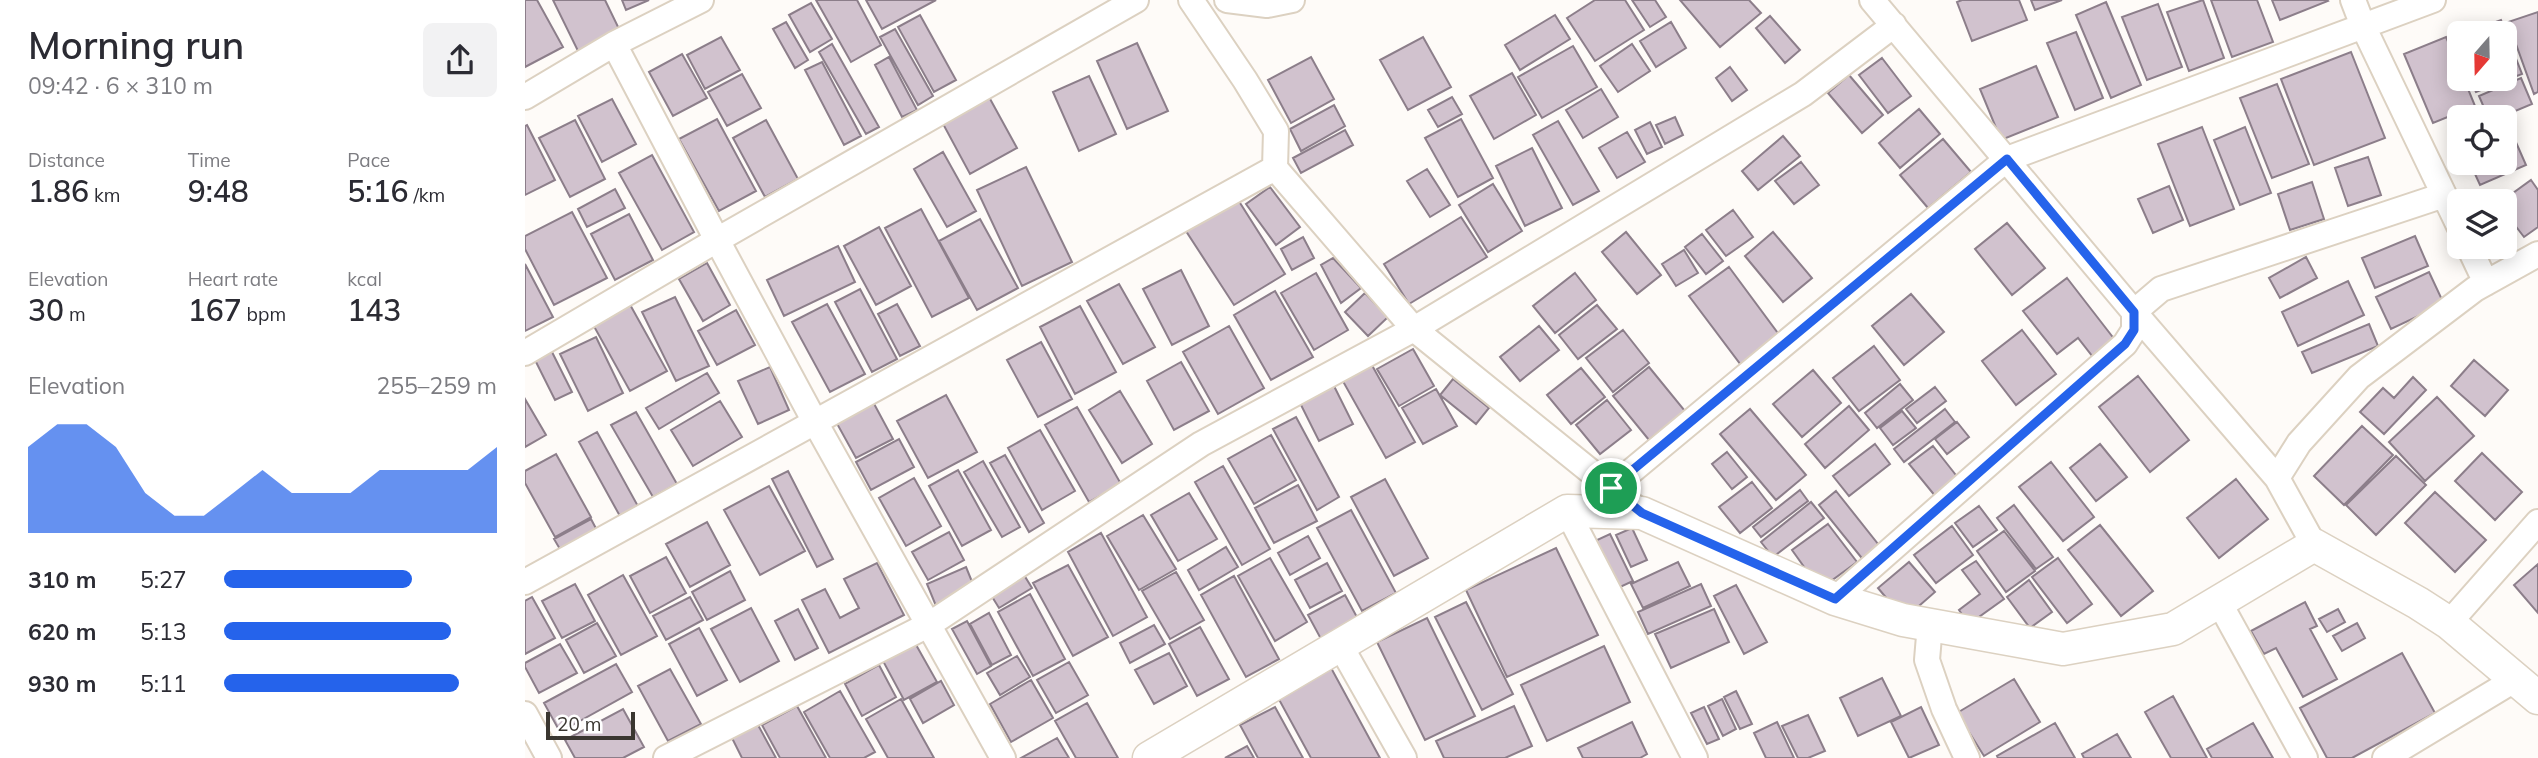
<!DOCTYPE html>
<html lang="en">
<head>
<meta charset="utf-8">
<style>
	:root { --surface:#fff; --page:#f2f2f3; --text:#2b2b33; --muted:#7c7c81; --accent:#2563eb }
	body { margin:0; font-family:Mulish,sans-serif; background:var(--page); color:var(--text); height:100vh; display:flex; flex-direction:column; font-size:26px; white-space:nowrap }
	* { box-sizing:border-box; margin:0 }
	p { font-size:23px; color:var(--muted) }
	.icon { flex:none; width:38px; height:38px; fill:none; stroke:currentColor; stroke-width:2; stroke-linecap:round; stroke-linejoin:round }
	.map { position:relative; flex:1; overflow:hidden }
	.sheet { display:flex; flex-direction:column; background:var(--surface); width:525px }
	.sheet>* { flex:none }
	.needle { width:46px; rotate:200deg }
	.tools { position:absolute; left:1922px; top:21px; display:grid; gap:14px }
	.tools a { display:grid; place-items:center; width:70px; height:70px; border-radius:10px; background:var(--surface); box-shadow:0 4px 18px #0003; font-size:35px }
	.scale { position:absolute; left:21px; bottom:18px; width:89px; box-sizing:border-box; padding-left:7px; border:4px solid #3a3630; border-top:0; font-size:19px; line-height:24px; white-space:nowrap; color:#3a3630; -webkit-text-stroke:5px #fff; paint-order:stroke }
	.pin { position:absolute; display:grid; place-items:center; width:60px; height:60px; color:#fff; margin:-30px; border:4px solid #fff; border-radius:50%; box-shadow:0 2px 7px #0007 }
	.round { display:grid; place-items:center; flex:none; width:74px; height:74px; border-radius:10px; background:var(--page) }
	.summary { display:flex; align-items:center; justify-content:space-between; height:119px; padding:0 28px }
	h1 { font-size:38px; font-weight:600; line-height:52px }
	.stats { display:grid; grid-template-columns:repeat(3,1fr); gap:10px; height:119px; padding:7px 28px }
	.stats div { display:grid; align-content:center }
	.stats b { font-size:30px; font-weight:600 }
	.stats small { font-size:19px; font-weight:400 }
	.stats p { font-size:19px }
	.chart { height:196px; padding:14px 28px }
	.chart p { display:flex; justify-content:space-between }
	.chart svg { width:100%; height:126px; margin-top:7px; fill:var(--accent); opacity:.7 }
	ul { padding:0 28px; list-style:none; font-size:23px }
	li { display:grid; grid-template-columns:112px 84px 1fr; align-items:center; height:52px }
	li i { height:18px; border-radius:9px; background:var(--accent) }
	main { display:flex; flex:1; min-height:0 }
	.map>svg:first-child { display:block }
	.building { fill:#d1c2ce; stroke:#8c7e8a; stroke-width:2 }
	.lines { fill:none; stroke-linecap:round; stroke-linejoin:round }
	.minor-casing { stroke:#dcd1c1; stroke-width:28 }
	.tertiary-casing { stroke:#dcd1c1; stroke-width:35 }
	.minor { stroke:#fff; stroke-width:24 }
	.tertiary { stroke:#fff; stroke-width:32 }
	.route-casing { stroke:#fff; stroke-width:14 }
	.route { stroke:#2563eb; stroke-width:9 }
</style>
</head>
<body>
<main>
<section class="sheet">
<div class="summary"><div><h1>Morning run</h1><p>09:42 · 6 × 310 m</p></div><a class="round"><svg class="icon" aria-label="share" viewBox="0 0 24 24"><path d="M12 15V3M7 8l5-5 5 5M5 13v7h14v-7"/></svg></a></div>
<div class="stats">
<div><p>Distance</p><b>1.86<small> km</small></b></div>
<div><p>Time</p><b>9:48</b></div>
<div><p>Pace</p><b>5:16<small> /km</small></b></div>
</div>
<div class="stats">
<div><p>Elevation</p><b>30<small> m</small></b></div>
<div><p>Heart rate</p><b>167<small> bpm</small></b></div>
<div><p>kcal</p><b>143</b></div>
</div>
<div class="chart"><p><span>Elevation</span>255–259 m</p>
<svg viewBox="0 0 160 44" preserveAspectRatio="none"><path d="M0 44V14L10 6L20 6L30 14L40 30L50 38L60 38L70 30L80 22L90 30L100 30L110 30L120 22L130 22L140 22L150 22L160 14V44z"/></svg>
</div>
<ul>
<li><b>310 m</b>5:27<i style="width:69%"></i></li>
<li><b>620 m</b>5:13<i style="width:83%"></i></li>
<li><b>930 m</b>5:11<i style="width:86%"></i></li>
</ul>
</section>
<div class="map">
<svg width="2013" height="758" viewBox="0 0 2013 758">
	<rect width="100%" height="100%" fill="#fefbf8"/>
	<path class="building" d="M0,0H12L38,47L0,67Z
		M28,0H80L96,33L54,53Z
		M97,0H124L101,10Z
		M291,0H332L356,45L326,62Z
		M341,0H411L357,29Z
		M1070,0H1100L1119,30L1070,61L1042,18Z
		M1107,0H1130L1141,17L1125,27Z
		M1155,0H1224L1236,13L1195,47Z
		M1437,0H1494L1502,20L1447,41L1432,2Z
		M1506,0H1537L1510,10Z
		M1678,0L1699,58L1664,71L1642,12Z
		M1686,0H1732L1748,42L1707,57Z
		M1747,0H1802L1803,1L1755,20Z
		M1581,2L1616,85L1586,98L1551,15Z
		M286,3L307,39L285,52L264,15Z
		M1633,4L1657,67L1622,80L1597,17Z
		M2013,12V92L2009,94L1983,22Z
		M395,15L431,80L409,92L373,27Z
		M1030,15L1045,39L995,70L980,45Z
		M1245,16L1275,50L1260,63L1231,28Z
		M1976,20L1997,74L1951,92L1945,79H1979V33H1941Z
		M261,22L283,60L270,68L248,29Z
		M1146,22L1161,48L1131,67L1115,41Z
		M370,29L408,96L393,105L355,37Z
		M1551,32L1578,98L1550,110L1522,43Z
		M196,37L215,70L180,89L162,55Z
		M898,37L926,87L883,110L855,60Z
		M1921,37L1934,67V79H1939L1950,106L1908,123L1879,54Z
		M612,43L643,111L602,129L572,61Z
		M307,44L354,127L341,134L294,52Z
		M1107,44L1125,71L1093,92L1075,66Z
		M1048,46L1072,87L1017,118L993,77Z
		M1826,52L1860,138L1789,165L1756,79Z
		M157,54L182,98L148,116L124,72Z
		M364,57L392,110L377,117L350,65Z
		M786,57L809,99L766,123L743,80Z
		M1357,58L1386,96L1363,113L1334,75Z
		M297,62L336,136L319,145L280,70Z
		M1511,66L1533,117L1476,140L1455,89Z
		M1205,67L1222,90L1207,101L1191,78Z
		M987,73L1011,115L969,139L945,96Z
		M217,74L236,108L202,126L183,92Z
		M1324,75L1358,115L1337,133L1303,93Z
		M564,76L591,134L554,151L528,92Z
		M1996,78L2007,104L1976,117H1963L1954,96Z
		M1752,84L1784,164L1747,178L1715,98Z
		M1076,89L1093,117L1058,138L1041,110Z
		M464,97L492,148L445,174L417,122Z
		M927,97L937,114L913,127L903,110Z
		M87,99L111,144L77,162L53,116Z
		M809,105L820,126L776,151L765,129Z
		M1394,109L1415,134L1375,168L1354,143Z
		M1150,117L1158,135L1140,144L1131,125Z
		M192,119L231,191L194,211L154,139Z
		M936,119L968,178L933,197L900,138Z
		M50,120L80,179L45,197L14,138Z
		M241,120L273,179L240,197L208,138Z
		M1033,121L1074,191L1048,205L1008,135Z
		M1125,122L1137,147L1122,154L1110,130Z
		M2,125L30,180L0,195V126Z
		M1677,127L1709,209L1665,226L1633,144Z
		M1720,127L1746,193L1715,205L1689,140Z
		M820,130L828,145L776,173L768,158Z
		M1986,131L2001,165L1955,185L1945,163H1979V134Z
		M1102,132L1120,162L1092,178L1074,148Z
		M1258,136L1275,156L1233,190L1217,171Z
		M1418,139L1446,172L1403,208L1375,175Z
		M1007,148L1037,208L1000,226L971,166Z
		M418,152L451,211L422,227L389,169Z
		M127,155L169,232L137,250L94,173Z
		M1843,157L1856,195L1823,206L1810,168Z
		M1276,162L1294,185L1269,204L1250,181Z
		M501,167L547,262L497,286L452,190Z
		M902,169L925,205L905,217L882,181Z
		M2006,180L2013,190V227L1999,237L1979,211V201H1977Z
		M1787,182L1799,219L1765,230L1753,194Z
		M968,184L997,231L963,252L934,205Z
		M1644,186L1658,220L1628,233L1613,199Z
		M745,187L775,227L751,245L721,204Z
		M90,189L100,208L62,227L53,209Z
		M710,195L760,274L709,305L659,228Z
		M396,209L444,298L407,317L360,228Z
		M1208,210L1228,237L1201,256L1181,230Z
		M47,212L82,278L29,305L0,249V236Z
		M104,214L128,260L90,280L66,234Z
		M936,217L962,257L884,304L859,264Z
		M455,219L493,288L452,310L414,241Z
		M1482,223L1520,268L1487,295L1450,249Z
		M354,227L386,286L351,305L319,246Z
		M1101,232L1136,275L1112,294L1077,252Z
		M1248,232L1287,278L1258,302L1220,256Z
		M1177,234L1198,261L1181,274L1160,247Z
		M1890,236L1903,266L1850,288L1837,258Z
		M778,237L789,258L767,270L756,249Z
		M313,246L330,282L259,316L242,280Z
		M1159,250L1173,273L1151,286L1137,264Z
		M1781,257L1792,278L1755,298L1744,278Z
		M808,258L836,288L816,303L796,265Z
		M182,263L205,305L178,321L154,279Z
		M0,264L28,317L0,331Z
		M1204,267L1255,336L1216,365L1164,296Z
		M656,270L684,326L647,345L618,289Z
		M1904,272L1919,304L1866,329L1851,297Z
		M791,273L823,330L789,350L756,293Z
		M1050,273L1071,300L1030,333L1008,306Z
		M1542,278L1590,340L1568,357L1553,338L1532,354L1498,311Z
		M1823,281L1839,315L1773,346L1757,312Z
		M594,284L630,347L598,364L562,301Z
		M335,289L372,359L347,372L310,302Z
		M750,291L788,357L746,380L709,315Z
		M840,293L863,317L843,336L820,312Z
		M1386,294L1419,332L1379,365L1347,326Z
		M150,297L184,366L151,381L117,312Z
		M103,301L142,371L105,391L66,321Z
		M302,304L340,374L305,392L267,322Z
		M372,304L395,346L375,356L353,314Z
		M1072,305L1092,329L1053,359L1034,335Z
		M555,306L591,372L550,394L515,327Z
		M211,310L230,345L192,365L173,331Z
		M1844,324L1853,346L1787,373L1777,352Z
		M704,326L739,388L693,414L658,352Z
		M1014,326L1034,350L995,381L975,357Z
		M1098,330L1124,363L1088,392L1061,358Z
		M1497,330L1531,374L1491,405L1457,361Z
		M71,337L98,393L63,411L35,354Z
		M516,342L547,399L513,417L482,360Z
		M1349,346L1375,380L1334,411L1308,378Z
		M25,348L47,392L30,400L8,356Z
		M888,349L909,386L874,406L852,369Z
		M844,360L890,442L861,458L815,376Z
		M1949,360L1983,390L1960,416L1926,386Z
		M656,362L684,411L649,430L622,381Z
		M245,367L264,410L233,424L213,381Z
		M1124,367L1160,411L1124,440L1088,396Z
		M1056,368L1080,397L1046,424L1022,395Z
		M1288,370L1316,403L1277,437L1248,404Z
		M182,373L194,393L134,429L121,408Z
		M1613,376L1664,440L1625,472L1574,407Z
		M1888,377L1901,390L1859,434L1835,412L1858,388L1869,398Z
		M928,379L964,408L951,424L915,395Z
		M808,384L828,424L794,441L774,401Z
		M1375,384L1388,400L1352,428L1340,413Z
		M1410,387L1421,401L1392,423L1381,409Z
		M911,389L932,426L898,444L877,408Z
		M595,391L627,444L597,463L564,410Z
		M421,395L452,452L403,478L372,421Z
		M1912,397L1949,436L1900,481L1864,442Z
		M0,399L21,435L0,447Z
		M347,400L368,439L331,458L310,420Z
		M1082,400L1106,430L1075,454L1051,425Z
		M195,401L217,437L168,466L146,430Z
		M1324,406L1344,430L1300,468L1280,444Z
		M552,407L596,484L564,502L520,425Z
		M1225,409L1281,475L1251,500L1195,434Z
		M1420,409L1430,422L1379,462L1369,449Z
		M1377,411L1391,428L1368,445L1355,428Z
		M111,412L152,484L128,497L86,425Z
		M771,417L814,497L792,510L748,429Z
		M1432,422L1444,437L1422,454L1410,439Z
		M1837,426L1868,455L1819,505L1789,476Z
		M515,430L550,491L517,510L483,448Z
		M72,432L114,508L96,518L54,442Z
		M746,435L771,480L729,504L703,459Z
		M374,439L389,467L346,490L331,462Z
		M1350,444L1365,464L1324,496L1308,476Z
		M1575,444L1602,477L1571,501L1545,468Z
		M1408,446L1434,479L1411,497L1384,464Z
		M1202,452L1222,477L1207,489L1187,464Z
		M1957,453L1997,492L1970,520L1930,481Z
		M31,454L66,517L30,537L0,483V471Z
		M480,455L519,523L504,532L465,463Z
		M1871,456L1901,485L1851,535L1821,505Z
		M458,461L495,527L477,537L439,472Z
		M1526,462L1569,517L1538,541L1494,487Z
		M698,466L745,549L717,565L670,482Z
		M433,470L466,530L437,546L404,486Z
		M263,471L308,559L292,567L247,479Z
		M389,478L416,526L381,546L354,498Z
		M860,479L903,558L869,576L826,497Z
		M1711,479L1743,519L1694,558L1662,518Z
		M1227,482L1247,508L1215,533L1194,507Z
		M773,485L792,521L749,543L730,508Z
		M244,486L280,551L235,575L199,510Z
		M1275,490L1283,501L1236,537L1228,527Z
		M1311,491L1357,549L1340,562L1294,505Z
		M1910,492L1961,540L1930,572L1880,523Z
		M664,493L692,539L653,561L626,515Z
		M1286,502L1299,518L1248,557L1236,542Z
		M1489,505L1528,557L1511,569L1472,518Z
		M1454,506L1472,530L1448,547L1430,523Z
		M826,510L871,593L837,611L792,528Z
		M618,515L651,569L614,590L582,536Z
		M66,519L75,536L39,556L29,539Z
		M182,522L205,565L165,587L141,544Z
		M1303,524L1332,562L1295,589L1267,550Z
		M1575,525L1628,591L1596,616L1543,550Z
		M1427,526L1448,555L1411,583L1389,555Z
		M1107,528L1122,560L1106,567L1091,535Z
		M1479,531L1510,571L1481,592L1452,551Z
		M424,532L439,560L403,580L387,552Z
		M576,533L622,617L588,636L543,552Z
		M1085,534L1108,581L1093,588L1070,541Z
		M783,536L795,558L765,575L753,553Z
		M701,547L713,567L674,590L663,570Z
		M1031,548L1073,635L982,677L941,590Z
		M141,557L161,593L125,613L105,576Z
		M745,558L782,622L750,641L713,576Z
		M1533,558L1567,604L1542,623L1507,577Z
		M1451,561L1479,599L1444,624L1434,610L1455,594L1437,570Z
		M491,562L507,588L474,608L458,582Z
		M1153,562L1165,586L1118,608L1106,584Z
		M1384,562L1410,592L1379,619L1353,588Z
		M352,563L379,615L304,653L277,600L300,589L315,618L334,608L319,579Z
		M802,563L817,591L785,608L770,580Z
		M2013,564V613L1989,585Z
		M543,565L583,637L548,656L508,583Z
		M441,567L450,589L411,606L402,584Z
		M205,571L220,600L182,620L167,592Z
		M651,572L679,620L645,639L617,591Z
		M98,575L132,636L96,655L63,595Z
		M709,576L754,659L721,677L676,595Z
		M1504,580L1527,612L1505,628L1482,597Z
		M50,584L70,621L37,638L17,601Z
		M1176,584L1186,606L1123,634L1113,612Z
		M1211,585L1242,642L1219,654L1189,596Z
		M505,594L540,659L508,676L473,612Z
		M820,595L833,619L796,639L783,615Z
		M7,597L30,638L0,654V601Z
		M165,597L178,620L141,640L128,616Z
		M941,602L988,694L957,710L910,617Z
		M1780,602L1792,626L1785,629L1812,679L1778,697L1751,648L1739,654L1726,631Z
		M226,608L254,661L215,682L186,629Z
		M273,609L293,648L270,660L250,621Z
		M1189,609L1204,642L1146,668L1130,634Z
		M1813,609L1820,622L1802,632L1794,619Z
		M464,613L486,655L467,665L445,624Z
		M902,618L950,716L900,740L852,642Z
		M442,621L466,666L452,674L427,629Z
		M72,623L91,656L59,673L41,640Z
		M1832,623L1840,638L1817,651L1808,636Z
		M629,625L640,644L605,663L595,643Z
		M675,627L704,679L672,696L644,644Z
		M174,628L202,680L172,696L144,644Z
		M390,643L412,682L379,700L358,661Z
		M35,644L52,673L14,693L0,667V663Z
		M1079,646L1105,702L1022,741L996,685Z
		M644,653L662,686L629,704L610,670Z
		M1877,653L1910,713L1827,758H1802L1775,708Z
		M492,656L505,677L475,695L462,673Z
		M544,662L563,695L531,713L512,680Z
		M91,664L107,692L35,732L19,703Z
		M354,665L371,697L337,716L320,684Z
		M805,666L855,758H786L751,694Z
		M145,669L176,724L143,741L113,686Z
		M1357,678L1376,716L1333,736L1315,698Z
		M1489,679L1515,722L1459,756L1432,713Z
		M506,680L528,718L486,742L465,704Z
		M416,681L429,705L398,723L385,699Z
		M315,691L350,752L339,758H305L279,712Z
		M1211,691L1227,724L1215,729L1199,697Z
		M1648,696L1682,758H1646L1620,712Z
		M376,699L409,758H363L341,719Z
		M1197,699L1211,729L1198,736L1183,706Z
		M562,703L593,758H551L530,721Z
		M272,706L301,758H255L237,725Z
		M989,706L1007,746L980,758H919L911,741Z
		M750,707L778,758H733L715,725Z
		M1179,707L1194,739L1182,744L1166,713Z
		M1396,707L1414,745L1384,758L1366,722Z
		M98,709L119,747L98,758H50L40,740Z
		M1283,715L1300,751L1283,758H1273L1257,726Z
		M1107,722L1122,754L1115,758H1058L1053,748Z
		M1252,722L1269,758H1241L1229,733Z
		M1530,723L1550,758H1473L1472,756Z
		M1728,723L1748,758H1687L1682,749Z
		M233,725L251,758H217L207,738Z
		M1592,734L1606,758H1559L1557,754Z
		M532,738L544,758H496Z
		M722,746L729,758H700Z"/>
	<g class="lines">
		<defs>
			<path id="minor" d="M666,0L720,80L751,131L750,168
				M702,0L742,5L767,0
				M1347,0L1609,312L1752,478
				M1828,0L1838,26L1934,226
				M89,44L192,240L611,0
				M0,97L89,44L176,0
				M1944,247L1961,283
				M0,353L192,240L290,422L750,168L889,329L1117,513
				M1086,488L1482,159L1908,0
				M1042,511L1170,758
				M1789,545L1752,478L1774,443L1834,377L1950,289L2013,254
				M0,582L290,422L478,758
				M1310,599L1600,344L1609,330V312L1636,289L1919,195
				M1694,602L1780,758
				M1924,623L2013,522
				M1405,624L1402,660L1419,709L1442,758
				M815,645L879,758
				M0,714L24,758
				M141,758L405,624L676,444L889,329L1278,94L1369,25
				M1860,758L1991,679"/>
			<path id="tertiary" d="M624,758L1042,511L1117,513L1310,599L1378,620L1538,649L1648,629L1789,545L1893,603L1924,623L2013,698"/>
		</defs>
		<use href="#minor" class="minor-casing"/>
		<use href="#tertiary" class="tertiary-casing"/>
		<use href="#minor" class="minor"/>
		<use href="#tertiary" class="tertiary"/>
	</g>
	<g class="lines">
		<defs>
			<path id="route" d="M1482,159L1609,312V330L1600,344L1310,599L1117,513L1086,488Z"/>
		</defs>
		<use href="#route" class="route-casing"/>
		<use href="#route" class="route"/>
	</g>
</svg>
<div class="tools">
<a><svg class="needle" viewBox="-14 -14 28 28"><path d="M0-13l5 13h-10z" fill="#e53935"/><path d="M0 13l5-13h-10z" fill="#7c7c81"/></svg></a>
<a><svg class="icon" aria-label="locate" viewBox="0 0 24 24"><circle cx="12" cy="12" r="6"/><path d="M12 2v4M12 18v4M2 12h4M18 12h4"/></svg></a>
<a><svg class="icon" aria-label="layers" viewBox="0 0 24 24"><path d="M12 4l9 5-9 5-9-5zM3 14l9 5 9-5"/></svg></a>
</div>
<div class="scale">20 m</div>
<div class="pin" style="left:1086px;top:488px;background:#1e9e55"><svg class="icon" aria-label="arrive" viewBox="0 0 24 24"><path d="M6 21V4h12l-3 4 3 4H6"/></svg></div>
</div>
</main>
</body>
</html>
